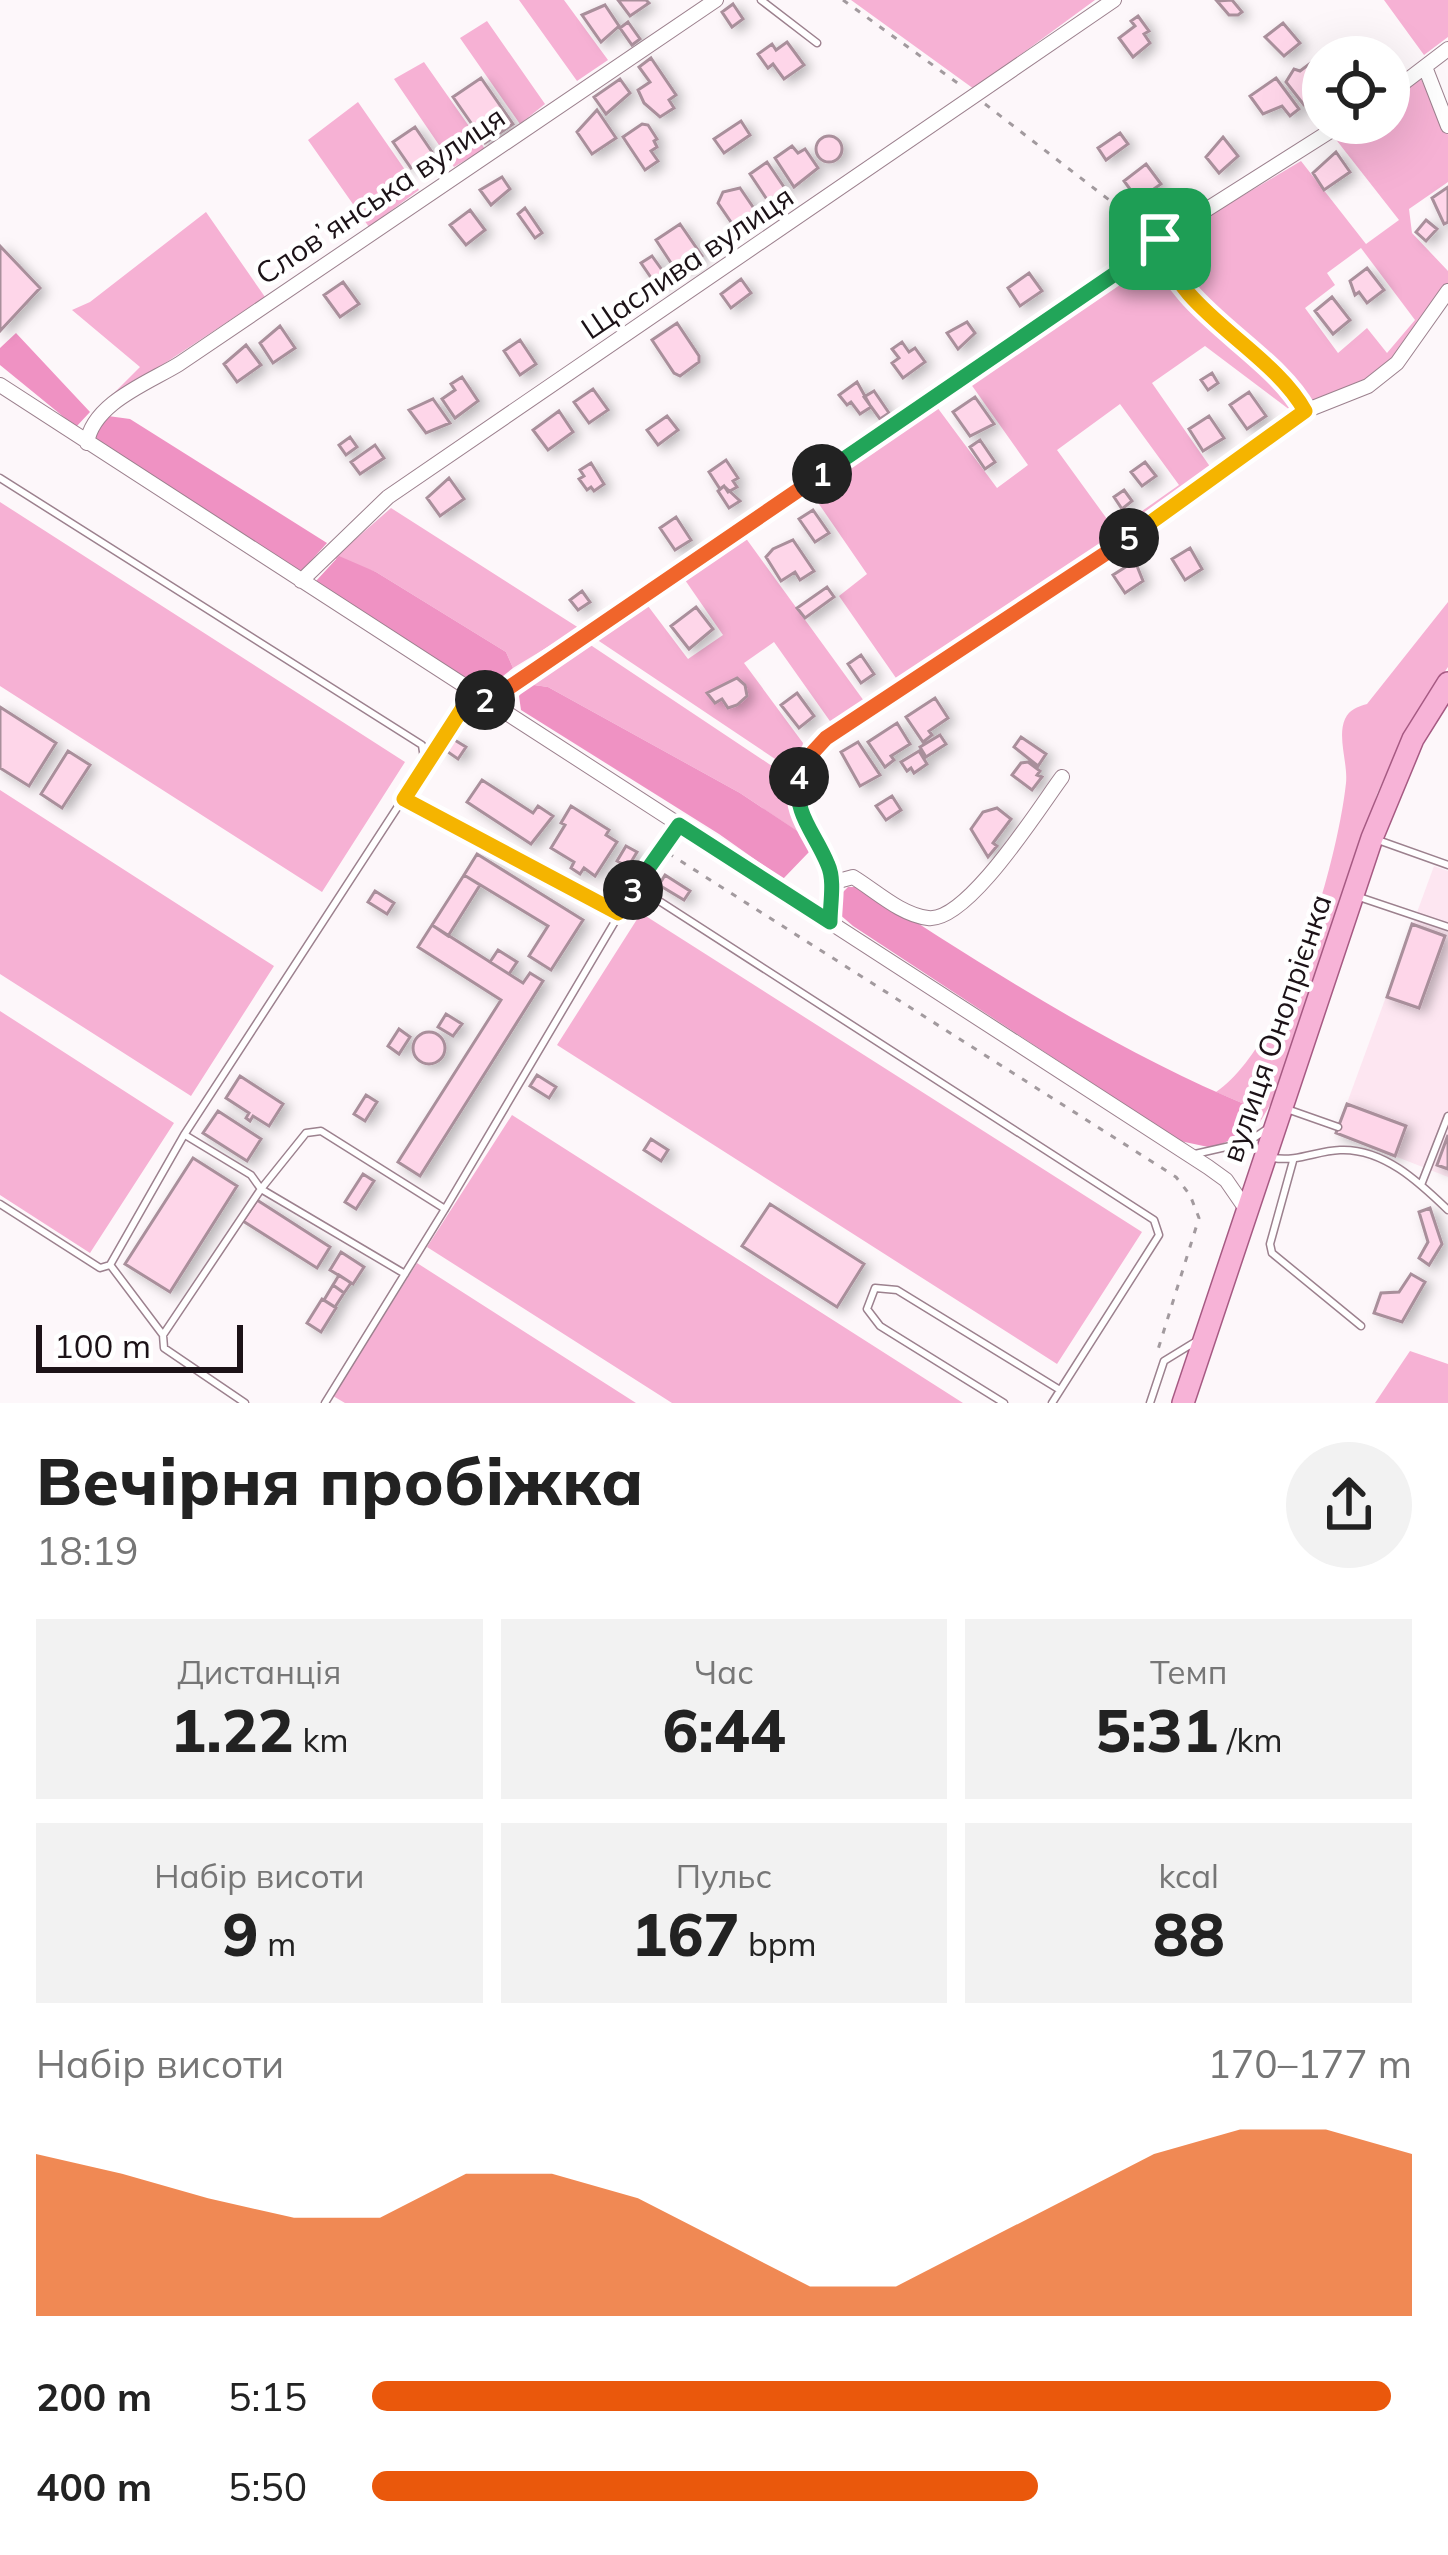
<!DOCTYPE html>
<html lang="uk">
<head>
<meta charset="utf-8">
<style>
	:root { --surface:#fff; --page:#f2f2f2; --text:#222; --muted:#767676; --accent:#ea580c }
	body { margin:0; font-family:Mulish,sans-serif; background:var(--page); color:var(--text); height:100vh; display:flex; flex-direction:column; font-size:45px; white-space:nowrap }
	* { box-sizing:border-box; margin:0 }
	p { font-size:39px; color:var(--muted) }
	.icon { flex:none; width:66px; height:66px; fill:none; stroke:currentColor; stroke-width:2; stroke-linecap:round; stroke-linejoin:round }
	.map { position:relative; height:1403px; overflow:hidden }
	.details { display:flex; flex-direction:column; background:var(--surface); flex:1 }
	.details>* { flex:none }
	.tools { position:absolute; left:1302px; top:36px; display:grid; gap:24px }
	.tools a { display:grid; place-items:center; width:108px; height:108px; border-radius:50%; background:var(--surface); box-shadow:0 12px 48px #0002; font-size:60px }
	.scale { position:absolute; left:36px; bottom:30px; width:207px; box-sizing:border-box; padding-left:12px; border:6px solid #1c1217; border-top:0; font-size:33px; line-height:42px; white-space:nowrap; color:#1c1217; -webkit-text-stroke:9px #fff; paint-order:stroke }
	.pin { position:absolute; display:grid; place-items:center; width:102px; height:102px; color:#fff; margin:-51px; border-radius:24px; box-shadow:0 6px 18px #0006 }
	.km { position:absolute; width:60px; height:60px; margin:-30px; border-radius:50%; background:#222; color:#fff; font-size:33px; line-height:60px; text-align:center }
	.round { display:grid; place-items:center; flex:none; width:126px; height:126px; border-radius:63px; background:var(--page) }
	.headline { display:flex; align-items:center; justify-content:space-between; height:204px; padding:0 36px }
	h1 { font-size:66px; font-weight:800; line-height:90px }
	.stats { display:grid; grid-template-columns:repeat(3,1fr); gap:18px; height:204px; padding:12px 36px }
	.stats div { display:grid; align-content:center; border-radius:0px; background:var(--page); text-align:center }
	.stats b { font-size:60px; font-weight:800 }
	.stats small { font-size:33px; font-weight:400 }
	.stats p { font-size:33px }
	.chart { height:336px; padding:24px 36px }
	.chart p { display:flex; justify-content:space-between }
	.chart svg { width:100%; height:216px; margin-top:12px; fill:var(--accent); opacity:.7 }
	ul { padding:0 36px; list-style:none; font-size:39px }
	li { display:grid; grid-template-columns:192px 144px 1fr; align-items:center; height:90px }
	li i { height:30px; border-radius:15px; background:var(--accent) }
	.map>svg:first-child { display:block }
	.built { fill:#fde6f1 }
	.green { fill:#f6b1d4; fill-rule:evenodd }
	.forest { fill:#ef92c3 }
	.building { fill:#fed6e9; stroke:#a98f9b; stroke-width:3; filter:url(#shadow) }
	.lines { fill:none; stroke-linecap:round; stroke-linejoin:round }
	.service-casing { stroke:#9c818e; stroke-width:9 }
	.minor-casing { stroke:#9c818e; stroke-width:16 }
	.primary-casing { stroke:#a65a83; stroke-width:24 }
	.path { stroke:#a29a9e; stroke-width:3; stroke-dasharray:6 9; stroke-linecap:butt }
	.service { stroke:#fff; stroke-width:6 }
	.minor { stroke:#fff; stroke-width:14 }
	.primary { stroke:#f7b3d7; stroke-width:21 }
	.split-1-casing { stroke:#fff; stroke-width:24 }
	.split-2-casing { stroke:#fff; stroke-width:24 }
	.split-3-casing { stroke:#fff; stroke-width:24 }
	.split-4-casing { stroke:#fff; stroke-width:24 }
	.split-5-casing { stroke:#fff; stroke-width:24 }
	.split-6-casing { stroke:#fff; stroke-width:24 }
	.split-1 { stroke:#22a559; stroke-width:15 }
	.split-2 { stroke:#f0652b; stroke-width:15 }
	.split-3 { stroke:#f5b400; stroke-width:15 }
	.split-4 { stroke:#22a559; stroke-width:15 }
	.split-5 { stroke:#f0652b; stroke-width:15 }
	.split-6 { stroke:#f5b400; stroke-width:15 }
	.labels { text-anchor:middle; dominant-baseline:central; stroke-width:9; stroke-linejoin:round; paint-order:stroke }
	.street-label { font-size:30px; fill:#1c1217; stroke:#fff }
</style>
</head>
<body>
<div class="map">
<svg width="1448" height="1403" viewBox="0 0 1448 1403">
	<defs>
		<filter id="shadow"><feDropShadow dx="6" dy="4" stdDeviation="6" flood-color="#0004"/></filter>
	</defs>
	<rect width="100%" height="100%" fill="#fdf7fa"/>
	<path class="built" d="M1434,866L1448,871V1177L1336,1133Z"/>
	<path class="green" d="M519,0H564L608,60L577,81Z
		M851,0H1095L974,89Z
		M1384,0H1448V37L1424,55Z
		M487,21L545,104L520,124L460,38Z
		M424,62L485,149L454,167L394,79Z
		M1419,75L1448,135V182L1409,209L1412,233L1448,271V284L1394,358L1363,384L1306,405L1302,392L1207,306L1171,265L1167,247L1195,224L1301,161L1366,244L1399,220L1334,137L1352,123H1389V99ZM1361,248L1415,320L1387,353L1367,328L1338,353L1305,308L1335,285L1327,273Z
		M358,102L419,190L369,227L308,140Z
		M206,212L265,297L103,404L140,367L72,310L90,302Z
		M1143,260L1157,263L1297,406L1290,410L1205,346L1152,383L1211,468L1184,492L905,680L896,678L839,596L867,574L810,491L934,403L997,488L1028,465L968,380ZM1120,404L1179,485L1115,530L1057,450Z
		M0,502L405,762L322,892L0,686Z
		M391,508L579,628L513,668L506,652L376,572L334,558Z
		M745,537L864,701L832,724L774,642L744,663L803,743L800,757L790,769L593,637L645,602L688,659L723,635L685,580Z
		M1448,602V667L1408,725L1377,794L1276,1095L1260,1122L1241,1135L1249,1106L1216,1092C1285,1045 1337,865 1346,783C1348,763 1337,737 1345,719C1350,709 1357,707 1367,704Z
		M586,642L787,776L797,831L740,793L548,687L527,684Z
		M0,790L274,966L191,1096L0,974Z
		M641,913L1142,1232L1057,1364L557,1045Z
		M0,1011L174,1123L90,1253L0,1195Z
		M512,1115L963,1403H672L427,1247Z
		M417,1263L636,1403H345L333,1396Z
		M1410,1351L1448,1364V1403H1375Z"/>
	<path class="forest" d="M16,333L90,412L76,427L0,365V348Z
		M108,416L130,419L327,543L300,573L95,441L97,429Z
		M339,556L376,572L506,652L513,668L489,687L467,682L316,581Z
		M527,684L548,687L740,793L805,836L809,852L783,879L719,834L521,710L519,696Z
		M848,887H862C983,966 1115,1051 1249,1106L1241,1135L1213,1148L1180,1141L853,926L838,913L836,899Z"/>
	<path class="building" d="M618,0H646L649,3L630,16Z
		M1232,0L1242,12L1238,15H1229L1217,1Z
		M733,4L743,19L732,27L722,12Z
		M605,5L619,26L601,42L582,15Z
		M1138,16L1149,31L1144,34L1150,43L1133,57L1119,38L1135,26L1131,21Z
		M628,22L640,39L632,45L620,28Z
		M1283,23L1300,43L1284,56L1265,37Z
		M787,42L804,65L784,79L773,64L768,68L758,54L772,44L776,50Z
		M651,58L676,95L669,100L674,108L660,117L644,103L638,90L650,82L639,67Z
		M1312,62L1323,76V90L1318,94L1319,101L1304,105L1286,82L1294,69L1300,71Z
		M481,78L513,124L485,143L453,97Z
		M1276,78L1299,109L1290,116L1282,106L1263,114L1250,96Z
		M620,79L630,93L606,114L594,97Z
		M597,110L616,138L592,154L577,132Z
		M741,121L750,135L724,153L714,139Z
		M642,124L648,125L657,139L654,141L657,147L651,151L658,161L645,170L623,137Z
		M415,127L434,155L411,168L393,142Z
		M1120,133L1128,144L1106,160L1098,148Z
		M816 149a13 13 0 1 1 26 0a13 13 0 1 1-26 0Z
		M1223,137L1238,156L1219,173L1206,157Z
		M792,146L798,153L805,149L818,168L794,187L775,158Z
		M1336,152L1350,172L1324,190L1313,173Z
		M767,162L786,190L768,201L750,174Z
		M1146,164L1161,184L1138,200L1124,181Z
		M502,177L510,189L491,205L480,190Z
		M1448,187V222L1444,224L1432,198Z
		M740,188L755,210L749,219L745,217L733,225L718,203L723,192Z
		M525,208L542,233L535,238L518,214Z
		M470,210L485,230L466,245L450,225Z
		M1426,220L1437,229L1426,241L1416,232Z
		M680,224L702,256L684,269L679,262L673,266L656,240Z
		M0,246L40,288L0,331Z
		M652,256L667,277L656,285L641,263Z
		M1367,268L1384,290L1367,303L1359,292L1355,295L1350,281Z
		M1029,273L1042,291L1020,306L1008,288Z
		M741,279L751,293L731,308L721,294Z
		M343,282L359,304L340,317L324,295Z
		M1332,297L1350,320L1333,334L1315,311Z
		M967,322L975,333L958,349L947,333Z
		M677,323L699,356V362L680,376L674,373L652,340Z
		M280,326L295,348L273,363L260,343Z
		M520,340L536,364L520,375L504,351Z
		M902,342L909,352L915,348L925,362L903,378L892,363L899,358L892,349Z
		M246,345L261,365L237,382L224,364Z
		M1212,373L1218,383L1208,390L1201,380Z
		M462,377L478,401L455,418L442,399L455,390L451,384Z
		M857,382L871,407L860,414L851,402L847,405L839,395Z
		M593,389L608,410L589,423L574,402Z
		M874,391L889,413L880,419L864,397Z
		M1249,392L1266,416L1247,429L1230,405Z
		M975,397L994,424L970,436L953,412Z
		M433,399L450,423L426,433L409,410Z
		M559,411L573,432L548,450L533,430Z
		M667,416L678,430L658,445L647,430Z
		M1209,416L1224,438L1203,451L1189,429Z
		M350,437L357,447L346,455L339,445Z
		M980,440L995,462L985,469L970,447Z
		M375,445L384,458L360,474L351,462Z
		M726,460L738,478L733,481L737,487L728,492L724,486L720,489L709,472Z
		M1145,462L1156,476L1142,486L1131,472Z
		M591,463L604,484L594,491L591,487L587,490L579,479L584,476L580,470Z
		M449,478L464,499L440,516L427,498Z
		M724,486L740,501L729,508L718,491Z
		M1124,490L1132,501L1122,509L1114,497Z
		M813,510L829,533L815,542L799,519Z
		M676,517L691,540L675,550L660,528Z
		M793,540L814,571L800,580L795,572L781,581L766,557L773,549Z
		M1190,548L1202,569L1185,580L1172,559Z
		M1135,561L1143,581L1125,593L1113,575Z
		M827,587L834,597L805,618L797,608Z
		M582,591L590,602L578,610L570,600Z
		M696,607L713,629L689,649L671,626Z
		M861,655L874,674L861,683L848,664Z
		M737,678L745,685L747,696L737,705L728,708L722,699L715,703L707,693Z
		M797,693L814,716L799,728L781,705Z
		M935,698L948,718L929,731L932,735L923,742L906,717Z
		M0,707L56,743L29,786L0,768Z
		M897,723L910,744L891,756L894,760L885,767L868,742Z
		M940,735L946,744L926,757L920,747Z
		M1021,737L1046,754L1038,766L1014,747Z
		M453,739L466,747L458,759L445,750Z
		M858,742L880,775L860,786L841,752Z
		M68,751L90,765L62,808L41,794Z
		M919,751L927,764L914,773L911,768L907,771L901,762Z
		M1028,762L1040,771L1037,775L1042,777L1032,790L1012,775L1021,763Z
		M482,780L533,813L538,806L553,816L531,844L467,802Z
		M892,796L901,810L886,820L876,806Z
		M571,806L609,830L606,835L617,842L595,876L584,868L580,874L571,868L574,862L551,848L565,825L561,823Z
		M997,808L1011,819L993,843L997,846L988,857L971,829L983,812Z
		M626,846L637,852L628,867L617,861Z
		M477,854L583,920L551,970L529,956L548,926L464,875Z
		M464,875L480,885L448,936L432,925Z
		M665,875L690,891L684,900L659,885Z
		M375,891L394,903L387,914L368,902Z
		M1412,924L1445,936L1419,1008L1387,997Z
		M432,925L523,983L530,973L543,981L420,1176L398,1162L501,1000L418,947Z
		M498,950L517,962L509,974L490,962Z
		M446,1014L462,1024L453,1036L438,1027Z
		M399,1029L410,1037L399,1054L388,1046Z
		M413 1048a16 16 0 1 1 32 0a16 16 0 1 1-32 0Z
		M537,1075L556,1087L549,1098L530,1086Z
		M240,1076L283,1104L269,1126L253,1116L250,1121L246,1118L249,1113L226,1098Z
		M366,1095L377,1102L365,1121L354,1114Z
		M1347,1104L1406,1126L1395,1156L1336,1133Z
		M218,1111L261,1139L247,1161L203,1133Z
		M1448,1135V1169L1437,1165Z
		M651,1139L668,1150L661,1161L644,1150Z
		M193,1158L237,1186L170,1292L125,1264Z
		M363,1174L374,1181L356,1209L345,1202Z
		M257,1200L330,1247L317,1268L243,1221Z
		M770,1204L864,1264L837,1307L742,1246Z
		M1430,1208L1442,1244L1429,1265L1419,1258L1428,1242L1419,1212Z
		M341,1252L364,1267L353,1284L330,1270Z
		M1411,1274L1425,1282L1402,1322L1374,1313L1381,1293L1399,1292Z
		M339,1275L351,1283L344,1293L333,1285Z
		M333,1285L344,1293L335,1307L324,1300Z
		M322,1299L336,1308L321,1332L307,1323Z"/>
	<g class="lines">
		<defs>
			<path id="service" d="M761,0L817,43
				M0,478L422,745L425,765L184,1135L110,1265L100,1268L0,1204
				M427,762L473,692
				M404,799L618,913
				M1375,839L1448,865
				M636,886L679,825
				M1356,896L1448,927
				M1284,1108L1338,1127
				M185,1135L251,1175L261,1189L405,1274
				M1195,1154L1248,1142L1267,1129
				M1273,1158C1298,1162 1316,1151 1340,1150C1383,1148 1419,1182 1448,1210
				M1293,1161L1270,1244L1272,1253L1361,1326
				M1421,1185L1448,1116
				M111,1266L163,1335
				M245,1403L164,1348L163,1335L261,1189L306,1133L321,1131L445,1209
				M325,1403L445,1209L636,886L1154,1220L1159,1235L1052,1403
				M1004,1403L880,1326L867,1309L875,1288L897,1290L1060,1390
				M1150,1403L1164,1361L1195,1342"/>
			<path id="minor" d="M1425,67L1448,126
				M1389,94L1448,49
				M0,385L1208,1167L1226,1180L1246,1209
				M87,443C93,403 148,383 179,364L716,0
				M301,581L388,497L1114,0
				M492,705L504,691L1138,258L1160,239L1343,123
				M831,883L853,877C876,891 901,915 928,918C967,923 1039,808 1062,777
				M829,922C830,904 835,880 827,863C807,819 778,797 814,749L1034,603L1305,411L1368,386L1397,363L1448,291"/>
			<path id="primary" d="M1183,1403L1372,838L1413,739L1448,683"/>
		</defs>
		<use href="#service" class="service-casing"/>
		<use href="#minor" class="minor-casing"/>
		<use href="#primary" class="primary-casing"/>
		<path class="path" d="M843,0L963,87
			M985,104L1148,230
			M1162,252L1164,263L1222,326L1297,397
			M668,853L1176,1177L1190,1195L1199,1218L1156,1356"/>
		<use href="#service" class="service"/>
		<use href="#minor" class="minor"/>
		<use href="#primary" class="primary"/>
	</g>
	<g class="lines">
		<defs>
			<path id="split-1" d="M822,474L1138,258L1160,239"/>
			<path id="split-2" d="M485,700L492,705L504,691L822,474"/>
			<path id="split-3" d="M485,700L473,692L404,799L618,913L633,890"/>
			<path id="split-4" d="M633,890L679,825L830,922C830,905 835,880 828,865C815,832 793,815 799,777"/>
			<path id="split-5" d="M799,777L802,764L826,738L1129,538"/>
			<path id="split-6" d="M1129,538L1305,411C1271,349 1173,310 1160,239"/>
		</defs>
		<use href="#split-1" class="split-1-casing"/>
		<use href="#split-2" class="split-2-casing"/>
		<use href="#split-3" class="split-3-casing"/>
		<use href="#split-4" class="split-4-casing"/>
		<use href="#split-5" class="split-5-casing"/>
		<use href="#split-6" class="split-6-casing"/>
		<use href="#split-1" class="split-1"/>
		<use href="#split-2" class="split-2"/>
		<use href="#split-3" class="split-3"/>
		<use href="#split-4" class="split-4"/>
		<use href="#split-5" class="split-5"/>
		<use href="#split-6" class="split-6"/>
	</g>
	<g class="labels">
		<g class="street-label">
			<text transform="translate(380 195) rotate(-34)">Словʼянська вулиця</text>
			<text transform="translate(687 262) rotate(-34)">Щаслива вулиця</text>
			<text transform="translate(1276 1028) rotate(-71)">вулиця Онопрієнка</text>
		</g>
	</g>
</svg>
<div class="tools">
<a><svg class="icon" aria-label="locate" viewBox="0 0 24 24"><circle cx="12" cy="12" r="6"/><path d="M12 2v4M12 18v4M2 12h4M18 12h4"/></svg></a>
</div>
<div class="scale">100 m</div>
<div class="pin" style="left:1160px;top:239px;background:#1e9e55"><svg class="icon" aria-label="arrive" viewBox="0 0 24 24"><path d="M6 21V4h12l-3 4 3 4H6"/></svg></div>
<b class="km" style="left:822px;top:474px">1</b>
<b class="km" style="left:485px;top:700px">2</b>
<b class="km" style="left:633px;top:890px">3</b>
<b class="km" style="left:799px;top:777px">4</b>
<b class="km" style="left:1129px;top:538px">5</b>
</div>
<section class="details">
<div class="headline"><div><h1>Вечірня пробіжка</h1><p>18:19</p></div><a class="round"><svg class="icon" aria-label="share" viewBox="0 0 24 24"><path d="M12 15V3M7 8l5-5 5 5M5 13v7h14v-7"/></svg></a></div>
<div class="stats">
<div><p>Дистанція</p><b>1.22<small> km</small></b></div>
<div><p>Час</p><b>6:44</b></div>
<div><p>Темп</p><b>5:31<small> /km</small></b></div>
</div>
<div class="stats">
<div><p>Набір висоти</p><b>9<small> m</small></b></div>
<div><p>Пульс</p><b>167<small> bpm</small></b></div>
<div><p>kcal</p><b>88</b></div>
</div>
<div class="chart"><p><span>Набір висоти</span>170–177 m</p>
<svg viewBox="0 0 160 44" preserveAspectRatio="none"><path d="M0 44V11L10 15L20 20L30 24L40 24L50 15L60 15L70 20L80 29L90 38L100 38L110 29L120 20L130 11L140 6L150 6L160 11V44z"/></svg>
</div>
<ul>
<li><b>200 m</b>5:15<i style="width:98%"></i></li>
<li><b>400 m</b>5:50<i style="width:64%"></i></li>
</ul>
</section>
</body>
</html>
